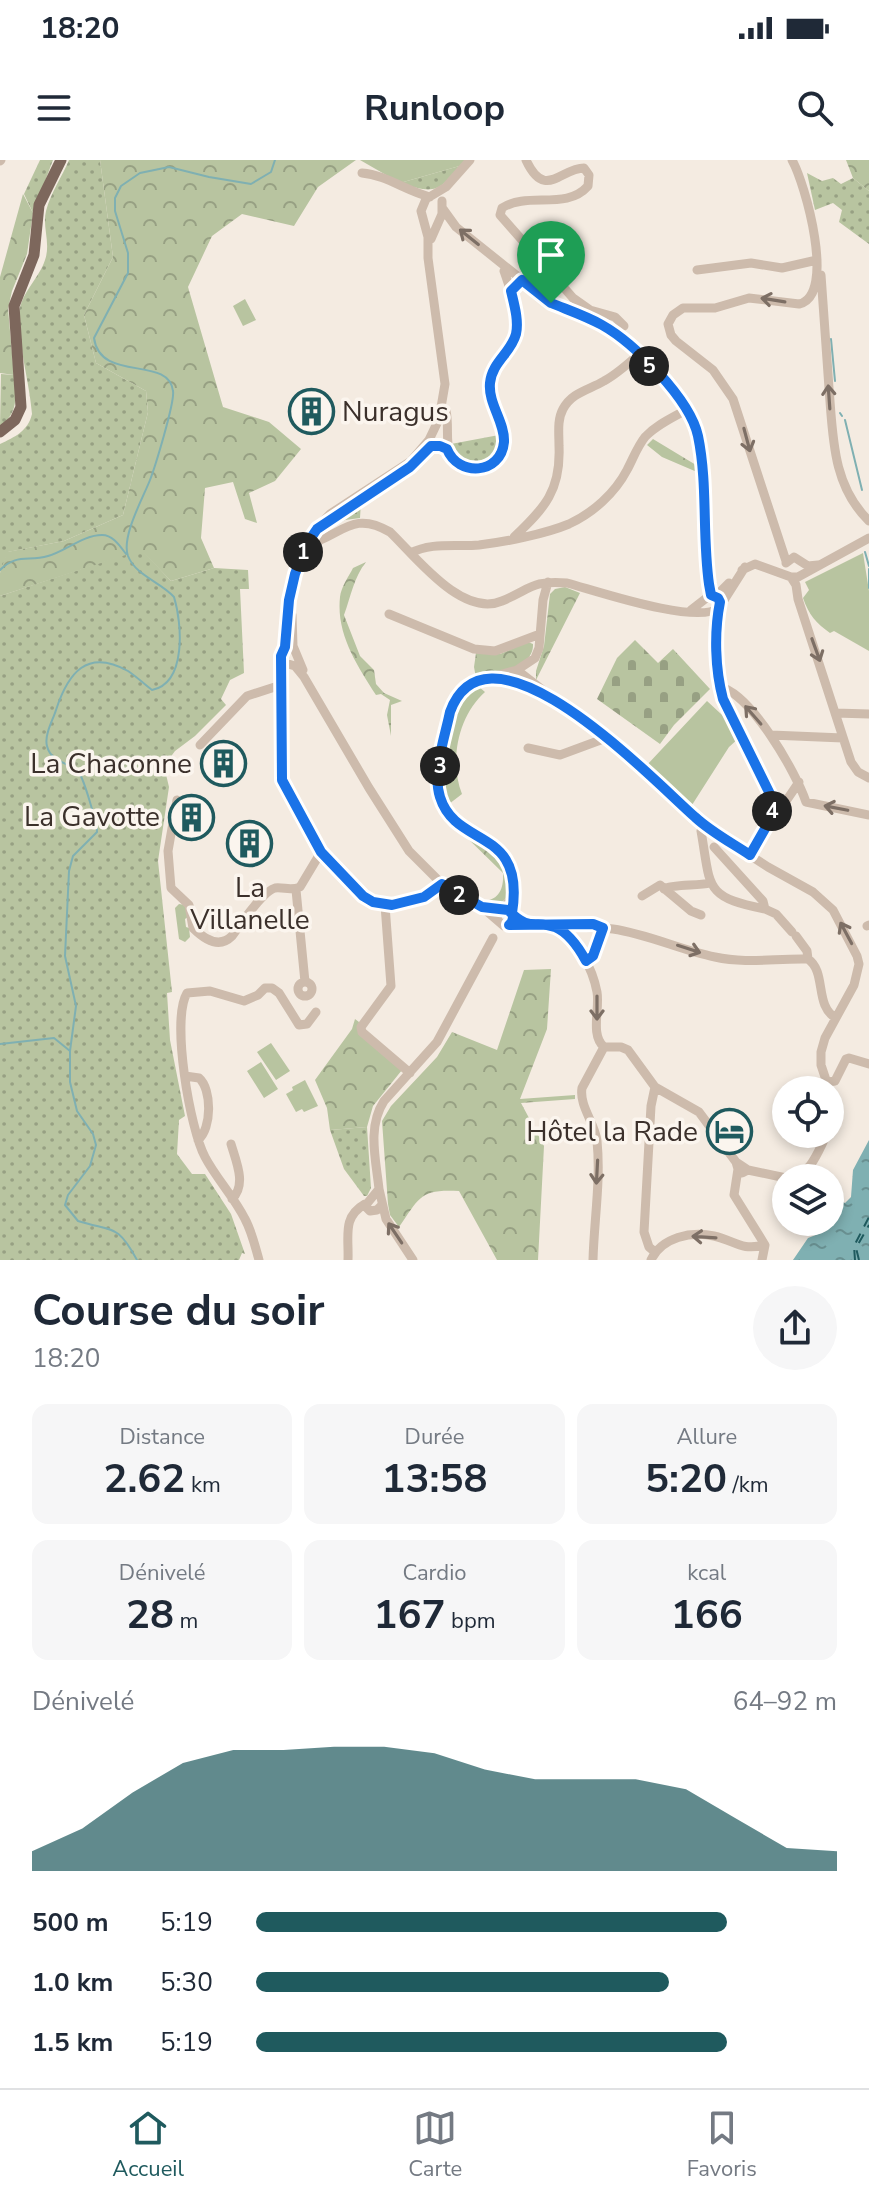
<!DOCTYPE html>
<html lang="fr">
<head>
<meta charset="utf-8">
<style>
	:root { --surface:#fff; --page:#f6f6f7; --text:#1f2937; --muted:#747a83; --line:#e0e1e3; --accent:#1f5a5e }
	body { margin:0; font-family:"Nunito Sans",sans-serif; background:var(--page); color:var(--text); height:100vh; display:flex; flex-direction:column; font-size:30px; white-space:nowrap }
	* { box-sizing:border-box; margin:0 }
	p { font-size:26px; color:var(--muted) }
	.icon { flex:none; width:44px; height:44px; fill:none; stroke:currentColor; stroke-width:2; stroke-linecap:round; stroke-linejoin:round }
	.map { position:relative; height:1100px; overflow:hidden }
	.details { display:flex; flex-direction:column; background:var(--surface); flex:1 }
	.details>* { flex:none }
	.fabs { position:absolute; left:772px; top:916px; display:grid; gap:16px }
	.fabs a { display:grid; place-items:center; width:72px; height:72px; border-radius:50%; background:var(--surface); box-shadow:0 4px 12px #0003; font-size:40px }
	.pin { position:absolute; display:grid; place-items:center; width:68px; height:68px; color:#fff; margin:-82px -34px; border-radius:50% 50% 50% 0; rotate:-45deg; box-shadow:0 0 8px #0007 }
	.pin .icon { rotate:45deg }
	.km { position:absolute; width:40px; height:40px; margin:-20px; border-radius:50%; background:#222; color:#fff; font-size:22px; line-height:40px; text-align:center }
	.round { display:grid; place-items:center; flex:none; width:84px; height:84px; border-radius:42px; background:var(--page) }
	.head { display:flex; align-items:center; justify-content:space-between; height:136px; padding:0 32px }
	h1 { font-size:44px; font-weight:700; line-height:60px }
	.stats { display:grid; grid-template-columns:repeat(3,1fr); gap:12px; height:136px; padding:8px 32px }
	.stats div { display:grid; align-content:center; border-radius:16px; background:var(--page); text-align:center }
	.stats b { font-size:40px; font-weight:700 }
	.stats small { font-size:22px; font-weight:400 }
	.stats p { font-size:22px }
	.chart { height:224px; padding:16px 32px }
	.chart p { display:flex; justify-content:space-between }
	.chart svg { width:100%; height:144px; margin-top:8px; fill:var(--accent); opacity:.7 }
	ul { padding:0 32px; list-style:none; font-size:26px }
	li { display:grid; grid-template-columns:128px 96px 1fr; align-items:center; height:60px }
	li i { height:20px; border-radius:10px; background:var(--accent) }
	.status { display:flex; justify-content:space-between; align-items:center; height:56px; padding:0 40px; background:var(--surface); direction:ltr }
	.status svg { height:22px; fill:currentColor }
	header { display:flex; justify-content:space-between; align-items:center; height:104px; padding:0 32px; background:var(--surface); font-size:36px; font-weight:700 }
	.tab-bar { display:flex; justify-content:space-around; align-items:center; height:112px; border-top:2px solid var(--line); background:var(--surface); font-size:22px; color:var(--muted) }
	.tab-bar a { display:grid; justify-items:center; gap:4px }
	.tab-bar .on { color:var(--accent) }
	.map>svg:first-child { display:block }
	.grass { fill:url(#grass-dots) }
	.forest { fill:url(#forest-crowns) }
	.cemetery { fill:url(#cemetery-stones) }
	.green { fill:#b8c4a0 }
	.water { fill:url(#water-ripples) }
	.lines { fill:none; stroke-linecap:round; stroke-linejoin:round }
	.stream { stroke:#7fb0b2; stroke-width:2 }
	.ferry { stroke:#1f5a5e; stroke-width:2; stroke-dasharray:10 8; stroke-linecap:butt }
	.minor { stroke:#cdbbac; stroke-width:9 }
	.major { stroke:#7d675c; stroke-width:11 }
	.oneway { stroke:#7d6f65 }
	.route-casing { stroke:#fff; stroke-width:16 }
	.route { stroke:#1a73e8; stroke-width:10 }
	.labels { text-anchor:middle; dominant-baseline:central; stroke-width:7; stroke-linejoin:round; paint-order:stroke }
	.poi-label { font-size:28px; fill:#3b302b; stroke:#fbf5ee; text-anchor:end }
</style>
</head>
<body>
<div class="status"><b>18:20</b><svg viewBox="0 0 49 12"><path d="M0 12V9h3v3zM5 12V6h3v6zM10 12V3h3v9zM15 12V0h3v12zM26 1h20v11H26zM47 4h2v5h-2z"/></svg></div>
<header><svg class="icon" aria-label="menu" viewBox="0 0 24 24"><path d="M4 6h16M4 12h16M4 18h16"/></svg>Runloop<svg class="icon" aria-label="search" viewBox="0 0 24 24"><circle cx="10" cy="10" r="6"/><path d="M15 15l6 6"/></svg></header>
<div class="map">
<svg width="869" height="1100" viewBox="0 0 869 1100">
	<defs>
		<pattern id="grass-dots" width="8" height="8" patternUnits="userSpaceOnUse" patternTransform="scale(2)"><rect width="8" height="8" fill="#b8c4a0"/><path d="M2 2h.1M6 6h.1" fill="none" stroke="#97a083" stroke-width="1.8" stroke-linecap="round"/></pattern>
		<pattern id="forest-crowns" width="20" height="18" patternUnits="userSpaceOnUse" patternTransform="scale(2)"><rect width="20" height="18" fill="#b8c4a0"/><path d="M2 6a3 3 0 1 1 6 0M12 15a3 3 0 1 1 6 0" fill="none" stroke="#97a083"/></pattern>
		<pattern id="cemetery-stones" width="16" height="16" patternUnits="userSpaceOnUse" patternTransform="scale(2)"><rect width="16" height="16" fill="#b8c4a0"/><path d="M2 7V4a2 2 0 0 1 4 0v3zM10 15v-3a2 2 0 0 1 4 0v3z" fill="#97a083"/></pattern>
		<pattern id="water-ripples" width="26" height="14" patternUnits="userSpaceOnUse" patternTransform="scale(2)"><rect width="26" height="14" fill="#7fb0b2"/><path d="M2 4q2-2 4 0t4 0M15 11q2-2 4 0t4 0" fill="none" stroke="#699091"/></pattern>
	</defs>
	<rect width="100%" height="100%" fill="#f4ebe1"/>
	<path class="grass" d="M40,0H53L33,53L24,34Z
		M69,0H100L113,97L84,155L96,203L146,231L148,252L123,355L64,381L8,392L0,413V284C15,277 28,271 32,254C30,225 18,183 19,155C20,133 39,119 45,100C51,83 42,67 46,51C51,32 62,17 69,0Z
		M463,5C437,31 437,35 400,23Z
		M807,13L822,21L833,18L841,24L853,18L869,31V84L839,62L842,50L833,43L815,50Z
		M1,214L14,215C16,235 19,253 0,266Z
		M499,275C499,308 466,314 451,284Z
		M141,389L171,421L214,408L248,410L249,429H240L244,513L230,520L221,539L226,545L195,576L175,591L164,606L169,627L158,701L172,832L167,833L170,880L185,956L179,960L177,994L192,1014H205L231,1054L245,1094L242,1093L239,1100H0V436Z
		M367,967L371,1028L367,1036H364L344,1009L330,970Z"/>
	<path class="forest" d="M100,0H356L318,27L294,66L242,54L212,76L188,127L223,247L269,262L301,289L275,321L249,333L257,363L245,359L233,322L205,328L201,378L214,408L171,421L141,390L0,436V413L7,392L64,381L123,355L148,252L146,231L96,203L84,155L113,97Z
		M846,0H869V31L853,18Z
		M23,34L33,53L27,94L12,131L8,149L14,215L0,213V117Z
		M653,279L696,305L697,312L662,297L647,285Z
		M361,342L360,358L345,360L324,371L340,355Z
		M366,402C354,417 351,436 344,455L360,496L374,510L376,524L384,533L402,541L391,545V576L387,555L390,540L381,534L376,535C357,505 336,474 340,437C341,427 349,416 353,408Z
		M565,427L580,433L536,520V511L544,486L550,434L555,429Z
		M528,482L533,484C534,509 494,513 476,518L474,507L476,493L500,494Z
		M459,666C474,677 496,687 504,704C517,727 509,753 479,741C498,742 504,730 503,713L457,668Z
		M551,809L547,869L520,939L575,935V939L521,943L544,986L538,1100H497L459,1031C420,1029 420,1037 399,1067L390,1055L388,1044L382,961L391,946L437,897L452,872L497,890L524,810Z
		M355,859L359,862L358,868L402,910L373,946L367,967L330,970L327,948L315,920L352,869Z"/>
	<path class="cemetery" d="M635,480L658,503L673,489L710,529L674,565L660,584L597,539L617,498Z"/>
	<path class="green" d="M360,0H466L463,5L400,23Z
		M245,139L256,160L243,166L233,146Z
		M863,393L869,431V491L834,471L830,473C816,463 809,455 803,438L809,430L805,422Z
		M478,526L485,532C458,556 449,601 462,634L449,644L444,633L443,619L455,553L463,537Z
		M707,541L734,566L739,578L729,587L692,645L646,606Z
		M179,744L185,745L188,757L185,759L186,767L189,768L190,777L185,782L179,779L175,748Z
		M271,883L290,911L276,920L257,892Z
		M261,902L278,929L264,938L247,911Z
		M305,920L318,946L304,952L302,949L296,952L286,934L293,930L292,927Z"/>
	<path class="water" d="M869,980V1100H793L808,1078L826,1071L830,1062V1045L840,1040L845,1043L851,1037L853,1010Z"/>
	<g class="lines">
		<path class="stream" d="M831,179L835,221
			M840,253L842,256
			M845,260L862,330
			M865,392L869,406
			M869,409V428
			M0,410C17,393 28,402 48,396C66,391 83,375 102,375C113,375 120,386 126,394
			M0,884L54,878L70,891
			M137,1100C117,1063 113,1072 78,1061L65,1045L68,1035L90,1006L96,985L93,974L77,951L70,922V891L76,846L65,796L69,711L73,696L97,672C97,664 84,619 79,613C70,602 51,603 47,586C44,575 53,560 56,550C68,513 87,488 128,511C137,517 144,524 152,530C187,523 182,463 174,437C161,422 136,416 128,396C121,377 143,338 150,320C155,307 175,242 173,231C169,195 100,223 94,178L128,113V93L115,51V38L121,26L140,13L169,7L209,17L251,24L271,12L275,0"/>
		<path class="ferry" d="M855,1100L854,1086L869,1057
			M859,1100L856,1088L869,1065"/>
		<path class="minor" d="M470,0L446,27L426,39L421,51L428,77V98L445,224L439,259L429,280L411,301L330,354C301,380 291,420 287,458C285,471 287,484 281,496L285,503L295,506L304,517L369,628L409,691L442,724L482,747L504,766L511,763L513,759L514,720L509,703L493,685L457,661L447,651L439,635L438,614L450,552L458,537L477,521L517,510L535,498L539,488L543,440L548,422
			M526,0C545,41 561,8 584,8L589,15L588,26C566,51 528,31 502,48L500,55L573,138L590,150L588,158
			M0,1L1,0
			M362,13C386,15 406,31 430,37
			M443,49L456,67L551,143L588,158L620,177L654,211L686,250L698,274L703,315L711,435
			M431,79L442,54V41
			M697,110L751,103L782,108L817,100
			M821,115C824,153 826,190 829,228C833,276 832,325 869,361
			M590,150L615,157L624,166
			M446,251C451,272 439,300 467,308C475,311 484,309 491,304C521,282 486,248 491,219C493,205 502,198 509,188C524,165 512,134 504,111L506,108
			M514,377C545,348 561,330 559,286C559,273 557,260 563,249C572,232 589,230 604,221C617,214 628,204 639,194
			M306,385C341,377 351,349 390,372C416,397 462,458 502,441C531,429 532,420 567,423C597,431 696,465 719,448L745,407
			M411,393C430,382 457,387 479,385C505,382 545,374 569,364C593,353 615,333 627,310C633,299 637,287 645,277C656,265 672,258 686,250
			M786,401L733,239L713,210L676,181L671,175L668,164L673,155L683,148H715L749,138L799,144C837,135 805,23 792,0
			M786,403L794,397L808,406L818,405
			M742,410L755,404L791,417H798L869,378
			M791,417L796,425L798,439L851,602L858,612L869,618
			M691,450L709,436H716L729,423
			M389,454L474,489L495,491L540,474
			M292,455L293,486L303,510
			M717,458L719,522L723,539L771,636L768,666L750,695
			M517,510L642,607L709,669L768,707L813,732L833,750L857,796L859,804L854,825L825,878L821,892V905L834,944L830,968
			M281,519C280,541 277,605 283,623C293,653 341,726 369,740C391,752 426,740 442,724
			M498,519L541,532
			M720,527C751,534 796,612 806,642L869,655
			M835,553L869,554
			M771,575L843,578
			M200,585L247,536L281,525
			M528,588L560,595L606,578
			M177,640L168,691L171,728L189,745L193,768C204,779 219,789 232,776C240,765 263,731 275,728C284,727 291,731 300,727L321,692
			M772,652L780,650L799,622
			M704,665L701,671C711,727 703,737 765,749
			M714,687L763,741L765,749L776,754L792,772
			M664,729C672,724 698,726 710,723
			M296,730L305,822
			M642,736L660,725L691,751L701,755
			M385,745L391,826L361,867L362,872L410,913
			M497,760L498,753L512,738
			M526,764C554,770 584,765 613,769C648,774 680,790 715,797C747,804 776,798 808,799C827,812 814,846 836,858
			M867,766L869,765
			M557,768C578,784 592,806 597,832C600,849 590,875 604,887
			M796,776L807,791L808,799
			M586,801L593,796L603,768
			M298 829a7 7 0 1 1 14 0a7 7 0 1 1-14 0Z
			M604,887H621L628,890L655,927L699,952L736,1002L748,1010
			M185,916L199,918C212,929 212,969 198,980
			M828,922L835,921L846,899L849,898L869,904
			M231,984C236,1001 247,1025 232,1039
			M736,1002L738,1009L734,1035L765,1085L762,1100
			M742,1013L748,1010L786,1018
			M791,1018C812,1013 818,991 827,974
			M379,1029C376,1000 367,967 384,941L437,882L493,778
			M382,1045L377,1050L370,1051L365,1046L379,1029L386,1059L413,1100
			M655,1092L649,1087L644,1072L651,946L655,927
			M259,1100C255,1086 252,1072 245,1059C234,1037 216,1018 205,997C190,969 171,860 187,833L210,831L244,841L258,835L265,828H272L279,833L299,865L307,864L316,852
			M348,1100C349,1076 342,1057 365,1044
			M593,1100C594,1061 601,1020 597,981C595,963 579,946 582,928L604,887
			M651,1100C662,1077 691,1071 714,1076C736,1081 740,1091 765,1085"/>
		<path class="major" d="M0,272L15,260L21,247L14,146L34,95L39,45L61,0"/>
	</g>
	<defs><path id="oneway-shaft" d="M-6 0H5M1.5-3L5.5 0L1.5 3" fill="none" stroke-width="1.6" stroke-linecap="round" stroke-linejoin="round" transform="scale(2)"/></defs>
	<g class="oneway">
		<use href="#oneway-shaft" transform="translate(469 77) rotate(-141)"/>
		<use href="#oneway-shaft" transform="translate(773 140) rotate(-171)"/>
		<use href="#oneway-shaft" transform="translate(829 237) rotate(-94)"/>
		<use href="#oneway-shaft" transform="translate(747 280) rotate(75)"/>
		<use href="#oneway-shaft" transform="translate(816 490) rotate(70)"/>
		<use href="#oneway-shaft" transform="translate(753 555) rotate(-131)"/>
		<use href="#oneway-shaft" transform="translate(836 648) rotate(-169)"/>
		<use href="#oneway-shaft" transform="translate(846 773) rotate(-118)"/>
		<use href="#oneway-shaft" transform="translate(689 789) rotate(18)"/>
		<use href="#oneway-shaft" transform="translate(597 848) rotate(90)"/>
		<use href="#oneway-shaft" transform="translate(597 1012) rotate(93)"/>
		<use href="#oneway-shaft" transform="translate(395 1073) rotate(-124)"/>
		<use href="#oneway-shaft" transform="translate(704 1077) rotate(-176)"/>
	</g>
	<g class="lines">
		<defs>
			<path id="route" d="M551,143L522,120L511,131C514,144 519,160 516,174C511,193 492,202 490,223C488,244 505,262 504,282C501,315 458,317 447,289L440,286H431L410,307L317,369L306,385L295,414L289,440L285,487L281,496L282,620L321,692L363,736L373,742L392,745L424,737L442,724L482,747L508,750C531,773 534,759 555,767C569,773 579,788 586,801L593,796L603,768L593,764L509,765C513,762 514,758 512,753C526,666 456,689 440,637C432,612 445,577 450,552C489,446 656,623 695,657C711,672 732,683 750,695L770,660L771,636L723,539C715,509 714,472 720,442L718,438L711,435L709,424C702,375 708,324 698,276C690,239 634,183 602,165C586,156 568,150 551,143"/>
		</defs>
		<use href="#route" class="route-casing"/>
		<use href="#route" class="route"/>
	</g>
	<defs>
		<symbol id="building-ring" viewBox="-11 -11 22 22"><circle r="9.5" fill="#fbf5ee" stroke="#1f5a5e" stroke-width="1.5"/><path d="M-4-6H4V6H1V3H-1V6H-4ZM-2.5-4.3h1.7v1.8h-1.7ZM.8-4.3h1.7v1.8H.8ZM-2.5-1h1.7V.8h-1.7ZM.8-1h1.7V.8H.8Z" fill="#1f5a5e"/></symbol>
		<symbol id="hotel-ring" viewBox="-11 -11 22 22"><circle r="9.5" fill="#fbf5ee" stroke="#1f5a5e" stroke-width="1.5"/><path d="M-6-4.5h1.5V1H6V5H4.5V3h-9V5H-6ZM-4 0a1.8 1.8 0 1 1 3.6 0ZM.5 0V-2.5h3Q6-2.5 6 0Z" fill="#1f5a5e"/></symbol>
	</defs>
	<g fill-rule="evenodd">
		<use href="#building-ring" x="286" y="226" width="51" height="51"/>
		<use href="#building-ring" x="198" y="578" width="51" height="51"/>
		<use href="#building-ring" x="166" y="632" width="51" height="51"/>
		<use href="#building-ring" x="224" y="658" width="51" height="51"/>
		<use href="#hotel-ring" x="704" y="946" width="51" height="51"/>
	</g>
	<g class="labels">
		<g class="poi-label">
			<text x="342" y="252" text-anchor="start">Nuragus</text>
			<text x="192" y="604">La Chaconne</text>
			<text x="160" y="657">La Gavotte</text>
			<text x="250" y="728" text-anchor="middle">La<tspan x="250" dy="32">Villanelle</tspan></text>
			<text x="698" y="972">Hôtel la Rade</text>
		</g>
	</g>
</svg>
<div class="fabs">
<a><svg class="icon" aria-label="locate" viewBox="0 0 24 24"><circle cx="12" cy="12" r="6"/><path d="M12 2v4M12 18v4M2 12h4M18 12h4"/></svg></a>
<a><svg class="icon" aria-label="layers" viewBox="0 0 24 24"><path d="M12 4l9 5-9 5-9-5zM3 14l9 5 9-5"/></svg></a>
</div>
<div class="pin" style="left:551px;top:143px;background:#1e9e55"><svg class="icon" aria-label="arrive" viewBox="0 0 24 24"><path d="M6 21V4h12l-3 4 3 4H6"/></svg></div>
<b class="km" style="left:303px;top:392px">1</b>
<b class="km" style="left:459px;top:735px">2</b>
<b class="km" style="left:440px;top:606px">3</b>
<b class="km" style="left:772px;top:651px">4</b>
<b class="km" style="left:649px;top:206px">5</b>
</div>
<section class="details">
<div class="head"><div><h1>Course du soir</h1><p>18:20</p></div><a class="round"><svg class="icon" aria-label="share" viewBox="0 0 24 24"><path d="M12 15V3M7 8l5-5 5 5M5 13v7h14v-7"/></svg></a></div>
<div class="stats">
<div><p>Distance</p><b>2.62<small> km</small></b></div>
<div><p>Durée</p><b>13:58</b></div>
<div><p>Allure</p><b>5:20<small> /km</small></b></div>
</div>
<div class="stats">
<div><p>Dénivelé</p><b>28<small> m</small></b></div>
<div><p>Cardio</p><b>167<small> bpm</small></b></div>
<div><p>kcal</p><b>166</b></div>
</div>
<div class="chart"><p><span>Dénivelé</span>64–92 m</p>
<svg viewBox="0 0 160 44" preserveAspectRatio="none"><path d="M0 44V38L10 31L20 20L30 11L40 7L50 7L60 6L70 6L80 8L90 13L100 16L110 16L120 16L130 19L140 28L150 37L160 38V44z"/></svg>
</div>
<ul>
<li><b>500 m</b>5:19<i style="width:81%"></i></li>
<li><b>1.0 km</b>5:30<i style="width:71%"></i></li>
<li><b>1.5 km</b>5:19<i style="width:81%"></i></li>
</ul>
</section>
<nav class="tab-bar">
<a class="on"><svg class="icon" aria-label="home" viewBox="0 0 24 24"><path d="M3 11l9-7 9 7M6 9v11h12V9"/></svg>Accueil</a>
<a><svg class="icon" aria-label="map" viewBox="0 0 24 24"><path d="M3 6l6-2 6 2 6-2v14l-6 2-6-2-6 2zM9 4v14M15 6v14"/></svg>Carte</a>
<a><svg class="icon" aria-label="saved" viewBox="0 0 24 24"><path d="M7 4h10v16l-5-4-5 4z"/></svg>Favoris</a>
</nav>
</body>
</html>
